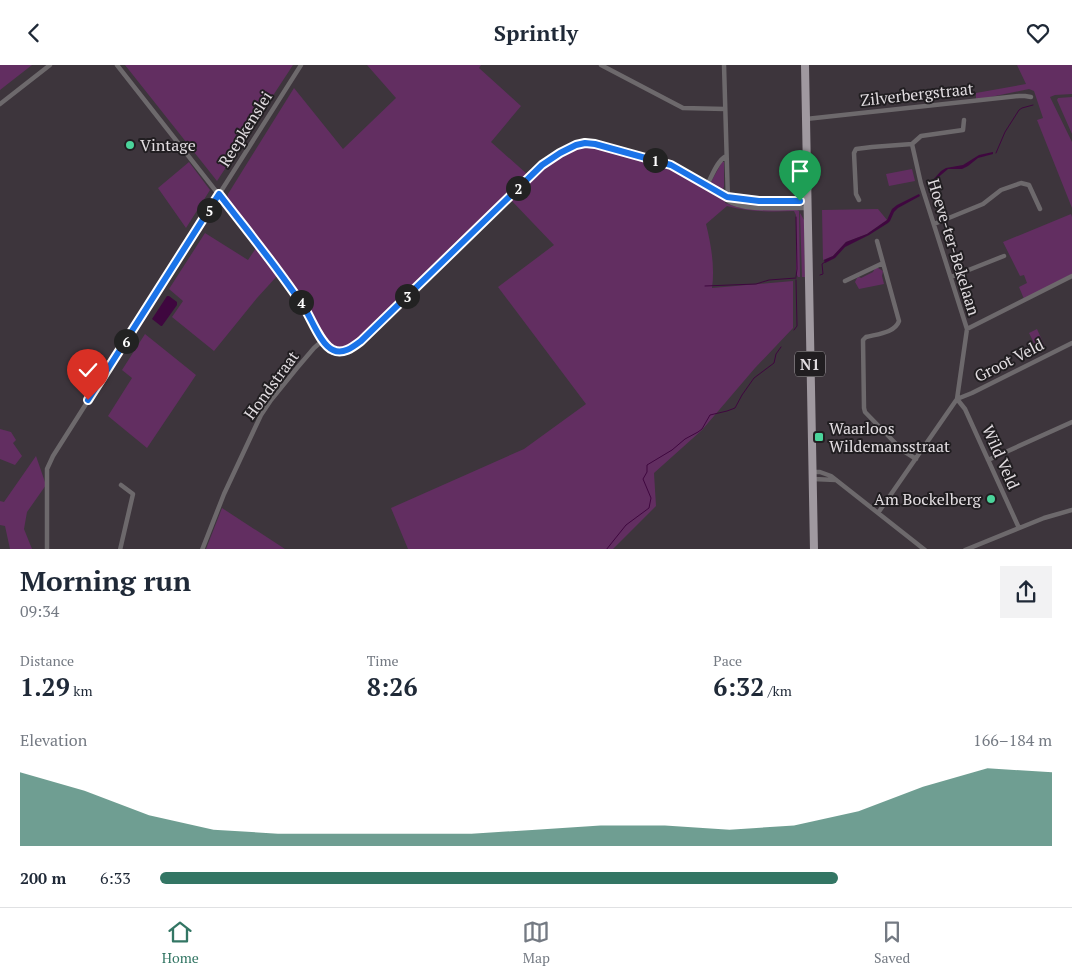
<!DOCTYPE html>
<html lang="en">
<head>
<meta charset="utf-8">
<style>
	:root { --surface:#fff; --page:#f2f2f3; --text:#1f2937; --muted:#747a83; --line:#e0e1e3; --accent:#337664 }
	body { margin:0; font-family:"PT Serif",serif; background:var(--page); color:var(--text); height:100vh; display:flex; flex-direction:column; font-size:19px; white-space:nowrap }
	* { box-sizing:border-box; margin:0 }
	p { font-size:16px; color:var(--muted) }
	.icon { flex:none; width:28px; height:28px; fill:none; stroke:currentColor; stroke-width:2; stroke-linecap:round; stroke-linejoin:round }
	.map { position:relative; height:484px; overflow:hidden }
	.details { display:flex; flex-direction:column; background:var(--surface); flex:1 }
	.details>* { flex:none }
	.pin { position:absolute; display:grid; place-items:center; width:42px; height:42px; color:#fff; margin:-51px -21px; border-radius:50% 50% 50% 0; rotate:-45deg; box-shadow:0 0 5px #0007 }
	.pin .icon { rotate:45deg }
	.km { position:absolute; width:25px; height:25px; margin:-12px; border-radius:50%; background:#222; color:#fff; font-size:14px; line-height:25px; text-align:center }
	.round { display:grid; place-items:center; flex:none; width:52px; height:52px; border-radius:0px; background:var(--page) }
	.headline { display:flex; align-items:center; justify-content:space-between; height:85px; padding:0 20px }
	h1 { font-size:28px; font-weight:800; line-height:38px }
	.figures { display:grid; grid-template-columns:repeat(3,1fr); gap:8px; height:85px; padding:5px 20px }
	.figures div { display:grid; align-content:center }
	.figures b { font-size:25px; font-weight:800 }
	.figures small { font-size:14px; font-weight:400 }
	.figures p { font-size:14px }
	.chart { height:140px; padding:10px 20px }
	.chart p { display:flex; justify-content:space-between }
	.chart svg { width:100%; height:90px; margin-top:5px; fill:var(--accent); opacity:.7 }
	ul { padding:0 20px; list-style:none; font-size:16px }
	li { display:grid; grid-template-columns:80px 60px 1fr; align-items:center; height:38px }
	li i { height:12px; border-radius:6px; background:var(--accent) }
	header { display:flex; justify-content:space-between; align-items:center; height:65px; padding:0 20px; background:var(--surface); font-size:22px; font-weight:800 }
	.tab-bar { display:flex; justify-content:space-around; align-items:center; height:70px; border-top:1px solid var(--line); background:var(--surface); font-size:14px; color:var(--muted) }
	.tab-bar a { display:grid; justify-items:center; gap:2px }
	.tab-bar .current { color:var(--accent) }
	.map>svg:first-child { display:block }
	.green { fill:#622e61 }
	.water { fill:#3f073f }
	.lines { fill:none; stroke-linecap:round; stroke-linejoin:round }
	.stream { stroke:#3f073f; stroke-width:1 }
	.street { stroke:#6d696c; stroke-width:4.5 }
	.primary { stroke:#a099a0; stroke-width:8 }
	.route-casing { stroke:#fff; stroke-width:10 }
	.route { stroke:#1a73e8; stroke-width:6 }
	.poi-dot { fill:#4bd49b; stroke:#211e21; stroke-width:2 }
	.labels { text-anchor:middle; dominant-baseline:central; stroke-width:4; stroke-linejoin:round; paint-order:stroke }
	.shield { fill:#211e21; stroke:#a8a4a7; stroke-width:1 }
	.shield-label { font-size:15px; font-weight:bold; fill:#e2dde1 }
	.street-label { font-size:16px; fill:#e2dde1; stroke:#211e21 }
	.poi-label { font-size:16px; fill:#e2dde1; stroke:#211e21; text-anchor:start }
</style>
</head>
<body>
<header><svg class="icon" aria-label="back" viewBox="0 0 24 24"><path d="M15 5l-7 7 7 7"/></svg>Sprintly<svg class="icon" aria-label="heart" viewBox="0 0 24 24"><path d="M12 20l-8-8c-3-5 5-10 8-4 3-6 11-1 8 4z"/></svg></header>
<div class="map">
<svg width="1072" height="485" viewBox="0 0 1072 485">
	<rect width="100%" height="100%" fill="#3d353c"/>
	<path class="green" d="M0,0H32L0,25Z
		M125,0H293L217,116Z
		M367,0H481L479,3L521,41L491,77L527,109L372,261L348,282L340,283L329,278L294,222L227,134L228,129L294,23L343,84L396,33Z
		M1017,0H1072V29L1055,30L1050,32L1072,77V143L1037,55L1043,53L1034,26L1029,24L976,35V28L1026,19Z
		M1072,32V69L1057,35L1058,33Z
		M591,81L638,94L676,107L704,122L725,135V138L740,143L797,145L799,146L800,212H798L796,208V150L794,146C771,147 750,147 727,141L706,159C711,179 715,202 712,223L793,216V263L755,303L702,365L654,408L656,441L613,484H408L391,443L524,384L586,339L498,222L554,180L510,134L557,93L574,84Z
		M189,97L210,125L186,163L158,123Z
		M722,97H724V121L723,124L720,125L712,120L711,117Z
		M912,104L915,116L889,121L886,109Z
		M729,134L749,137H790L799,138L793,140C775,140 745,144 729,134Z
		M878,144L887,155L867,169L846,177L833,191L823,195L822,145Z
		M800,148L804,155L805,212H802Z
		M1071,149L1072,152V209L1024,234L1019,222L1027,218L1024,210L1020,211L1003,177Z
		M205,168L248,195L256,183L278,210L257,233L214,286L172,252L183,236L169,224Z
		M875,203H878L883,206L882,211L884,219L859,224L855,217L857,213L859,212L861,213L873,207Z
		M1037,264L1045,282L1038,286L1029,268Z
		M145,269L196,310L147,383L108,351L132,313L122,305Z
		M0,364L11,367L16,375L13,378L22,391L15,400L0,394Z
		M36,391L46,420L27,447L24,464L32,484H10L5,461L0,460V436L4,437Z
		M222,443L285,484H206Z"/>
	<path class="water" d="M993,87V89L978,93L968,101L962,104H948L935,115L930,124L929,123L932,116L941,106L946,103L963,100L979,90Z
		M919,129L920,131L898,143L894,147L890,156L888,158L869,170L845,182L835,193L825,198L824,195L833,191L846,177L867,169L887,155L892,144L897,140Z
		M167,231H169L177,237V240L162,261H161L152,254Z"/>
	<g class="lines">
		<path class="stream" d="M996,88L1005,67L1019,45L1022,43L1033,40
			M796,152L797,204L796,212
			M820,210L823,209L822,199L825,197
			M705,221L756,219L769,215L796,213
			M794,265L797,261L796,215
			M606,485L626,460L649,443L651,433L643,414L647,407V400L672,385L685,374L698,367L702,364L710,350L727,346L735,343L742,330L754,313L774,298L776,289L781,282"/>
		<path class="street" d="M117,0L277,204L307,248L322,276L326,280L334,286H340L350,284L361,276L542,100L560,88L576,80L585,78L595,79L671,100L727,132L759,136L808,135
			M601,0L683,43L725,44
			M724,0L728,136C744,147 787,142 808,143
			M0,39L50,0
			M806,54L1019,31H1025L1031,32
			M707,120C712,111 717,96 726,91
			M859,135L856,129L854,88L856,84L872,82L912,79L921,71L963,65L964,55
			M934,159L983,139L1001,125L1021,118L1029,120L1040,144
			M877,176L899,256C895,268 877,269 866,272L863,275L864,343L865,347L902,385L916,394
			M951,212L1004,191
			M845,216L883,198
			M967,264L1072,211
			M988,395L1072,357
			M813,407H820L831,411L925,485
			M813,414L836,415
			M878,448L957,334L967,264L921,119L912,79
			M1019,463L965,344L957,334L972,328L1072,278
			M47,485V404L53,391L301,0
			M120,485L133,429L121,420
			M202,485L224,429L261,350L271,335L297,303L314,283L322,276
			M965,485L1044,453L1072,445"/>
		<path class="primary" d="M805,0L814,485"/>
	</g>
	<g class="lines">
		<defs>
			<path id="route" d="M88,335L219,129C248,167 279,204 305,244C312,255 321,280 333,285C343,290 353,282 361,276L542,100L560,88L576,80L585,78L595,79L671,100L727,132L759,136H800"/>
		</defs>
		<use href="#route" class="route-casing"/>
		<use href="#route" class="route"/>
	</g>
	<g class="poi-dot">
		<circle cx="130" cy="80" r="5"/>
		<rect x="814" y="367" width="10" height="10" rx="2.5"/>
		<circle cx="991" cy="434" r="5"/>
	</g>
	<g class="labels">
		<rect class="shield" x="795" y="286.5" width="30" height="25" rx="4"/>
		<g class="shield-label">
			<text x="810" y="299">N1</text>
		</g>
		<g class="street-label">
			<text transform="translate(917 29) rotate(-6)">Zilverbergstraat</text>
			<text transform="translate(245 64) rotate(-58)">Reepkenslei</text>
			<text transform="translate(954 182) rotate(73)">Hoeve-ter-Bekelaan</text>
			<text transform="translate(1009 295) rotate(-27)">Groot Veld</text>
			<text transform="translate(271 320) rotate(-54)">Hondstraat</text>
			<text transform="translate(1001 392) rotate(66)">Wild Veld</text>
		</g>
		<g class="poi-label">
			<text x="140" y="80">Vintage</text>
			<text x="829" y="363">Waarloos<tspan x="829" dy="18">Wildemansstraat</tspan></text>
			<text x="981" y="434" text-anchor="end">Am Bockelberg</text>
		</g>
	</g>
</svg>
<div class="pin" style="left:800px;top:136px;background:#1e9e55"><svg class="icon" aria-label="arrive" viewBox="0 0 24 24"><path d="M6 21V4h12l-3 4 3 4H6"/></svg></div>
<div class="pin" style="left:88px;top:335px;background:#d93025"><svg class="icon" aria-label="check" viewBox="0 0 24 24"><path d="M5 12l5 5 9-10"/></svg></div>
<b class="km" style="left:655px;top:95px">1</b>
<b class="km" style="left:518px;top:123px">2</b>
<b class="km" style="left:407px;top:231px">3</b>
<b class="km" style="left:301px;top:237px">4</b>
<b class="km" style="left:209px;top:145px">5</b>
<b class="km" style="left:126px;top:276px">6</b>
</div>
<section class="details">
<div class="headline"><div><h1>Morning run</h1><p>09:34</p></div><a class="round"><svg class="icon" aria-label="share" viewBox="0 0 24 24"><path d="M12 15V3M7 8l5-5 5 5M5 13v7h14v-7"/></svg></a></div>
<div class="figures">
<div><p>Distance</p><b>1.29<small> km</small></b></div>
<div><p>Time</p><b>8:26</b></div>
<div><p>Pace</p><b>6:32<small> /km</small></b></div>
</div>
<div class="chart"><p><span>Elevation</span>166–184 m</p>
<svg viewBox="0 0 160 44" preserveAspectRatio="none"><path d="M0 44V8L10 17L20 29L30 36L40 38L50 38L60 38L70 38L80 36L90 34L100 34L110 36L120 34L130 27L140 15L150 6L160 8V44z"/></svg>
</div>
<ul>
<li><b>200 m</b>6:33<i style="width:76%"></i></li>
</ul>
</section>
<nav class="tab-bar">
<a class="current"><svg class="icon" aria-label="home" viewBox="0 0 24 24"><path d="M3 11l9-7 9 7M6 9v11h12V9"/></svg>Home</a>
<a><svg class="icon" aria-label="map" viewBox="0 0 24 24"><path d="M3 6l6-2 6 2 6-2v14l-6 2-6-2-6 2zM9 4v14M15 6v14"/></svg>Map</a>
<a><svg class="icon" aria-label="saved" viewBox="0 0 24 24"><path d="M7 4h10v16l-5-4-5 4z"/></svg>Saved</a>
</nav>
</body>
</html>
